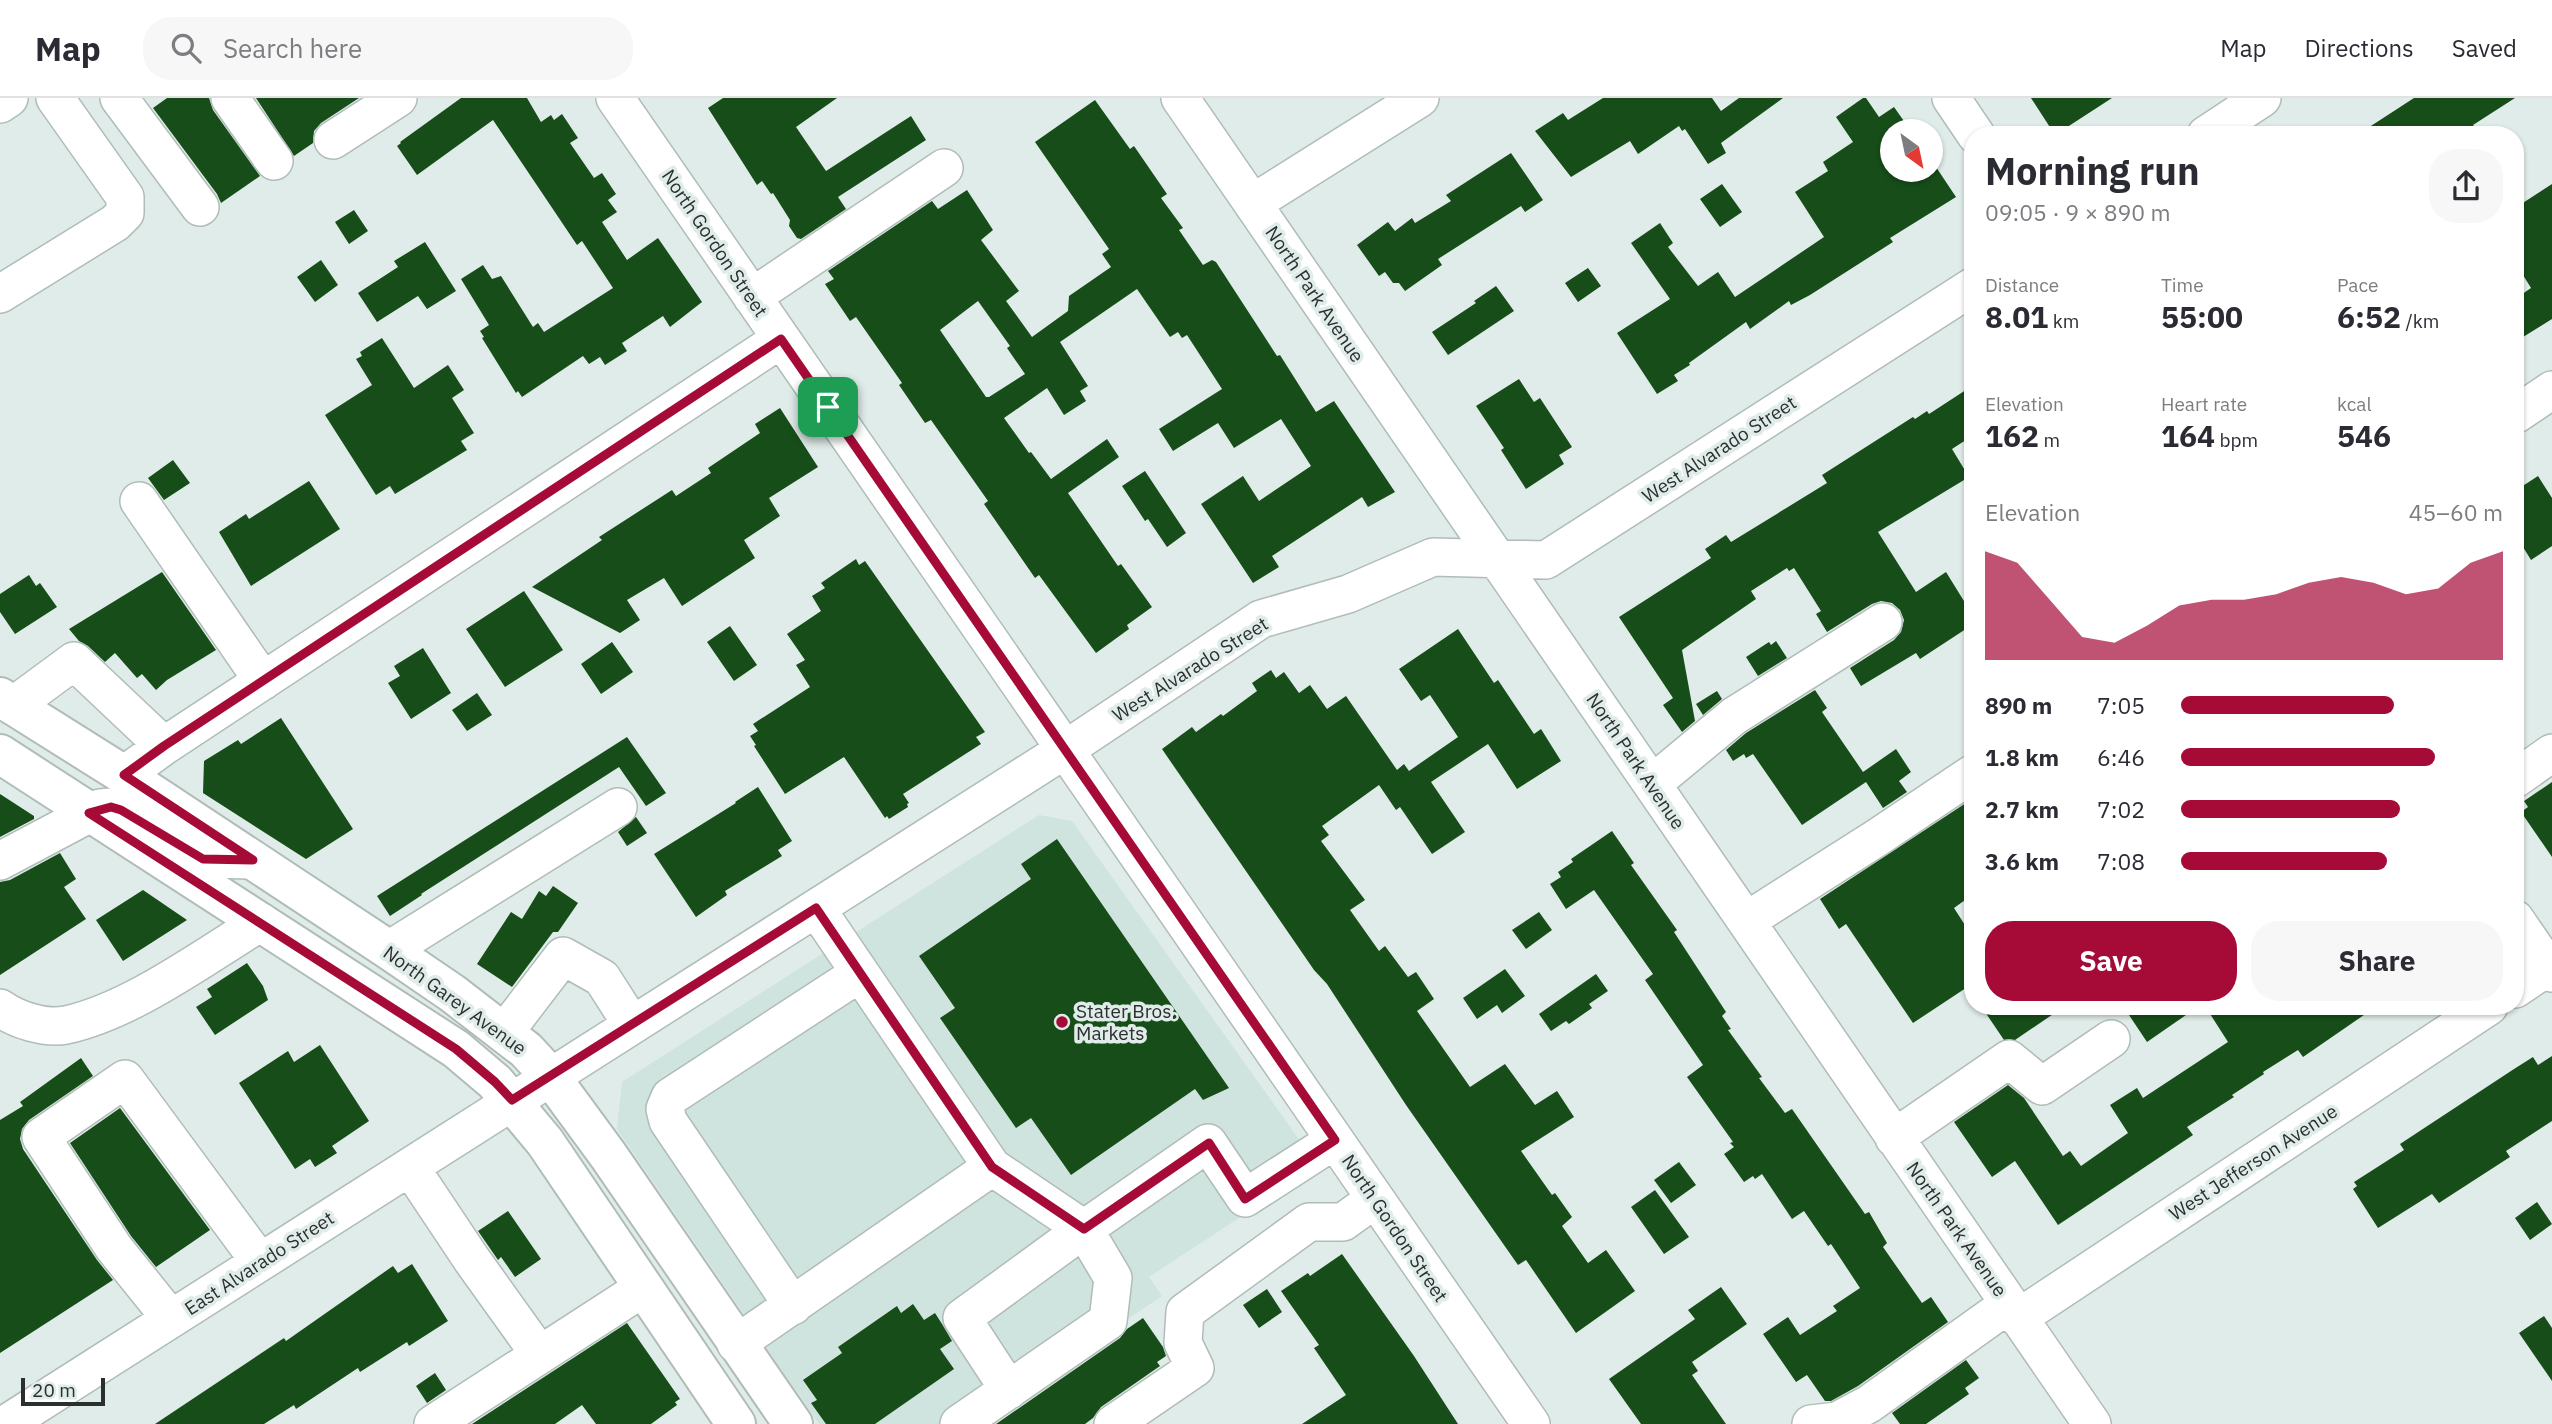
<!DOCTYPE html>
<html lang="en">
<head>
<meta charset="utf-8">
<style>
	:root { --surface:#fff; --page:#f7f7f7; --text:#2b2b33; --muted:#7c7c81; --line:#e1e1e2; --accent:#a60b38 }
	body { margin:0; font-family:"IBM Plex Sans",sans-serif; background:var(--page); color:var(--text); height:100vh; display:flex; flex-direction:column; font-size:26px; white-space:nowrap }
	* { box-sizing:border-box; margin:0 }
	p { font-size:23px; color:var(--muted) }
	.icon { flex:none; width:38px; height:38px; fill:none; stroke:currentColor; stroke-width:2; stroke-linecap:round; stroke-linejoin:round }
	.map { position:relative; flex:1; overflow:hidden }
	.sheet { position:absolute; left:1964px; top:28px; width:560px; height:889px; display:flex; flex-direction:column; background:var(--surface); border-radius:28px; box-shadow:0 2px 5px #0004 }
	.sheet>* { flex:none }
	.needle { width:46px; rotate:147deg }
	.tools { position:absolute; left:1880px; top:21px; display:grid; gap:14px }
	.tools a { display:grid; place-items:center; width:63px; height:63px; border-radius:50%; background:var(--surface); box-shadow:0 2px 5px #0004; font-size:35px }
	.scale { position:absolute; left:21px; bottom:18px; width:84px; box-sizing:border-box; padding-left:7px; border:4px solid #2b302e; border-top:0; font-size:19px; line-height:24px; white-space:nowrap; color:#2b302e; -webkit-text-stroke:5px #e0ece9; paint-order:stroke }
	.pin { position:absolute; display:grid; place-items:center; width:60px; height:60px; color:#fff; margin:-30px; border-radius:14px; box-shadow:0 4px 10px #0006 }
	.round { display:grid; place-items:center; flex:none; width:74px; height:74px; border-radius:28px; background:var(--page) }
	.head { display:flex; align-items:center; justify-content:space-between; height:119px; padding:0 21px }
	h1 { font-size:38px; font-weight:700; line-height:52px }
	.figures { display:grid; grid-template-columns:repeat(3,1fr); gap:10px; height:119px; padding:7px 21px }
	.figures div { display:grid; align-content:center }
	.figures b { font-size:30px; font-weight:700 }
	.figures small { font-size:19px; font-weight:400 }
	.figures p { font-size:19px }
	.chart { height:196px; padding:14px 21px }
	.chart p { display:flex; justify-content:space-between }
	.chart svg { width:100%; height:126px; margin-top:7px; fill:var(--accent); opacity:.7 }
	.action { display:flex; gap:14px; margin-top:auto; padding:14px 21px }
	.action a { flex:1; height:80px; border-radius:28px; background:var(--accent); color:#fff; font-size:28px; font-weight:700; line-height:80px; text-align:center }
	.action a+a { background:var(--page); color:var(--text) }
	ul { padding:0 21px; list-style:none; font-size:23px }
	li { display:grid; grid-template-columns:112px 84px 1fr; align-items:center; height:52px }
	li i { height:18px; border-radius:9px; background:var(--accent) }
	header { display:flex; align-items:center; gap:42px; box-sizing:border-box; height:98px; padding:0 35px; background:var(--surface); border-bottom:2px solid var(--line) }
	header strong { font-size:33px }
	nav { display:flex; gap:38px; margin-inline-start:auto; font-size:24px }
	.search { width:490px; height:63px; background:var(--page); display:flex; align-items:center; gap:18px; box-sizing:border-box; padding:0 24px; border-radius:28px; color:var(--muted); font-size:26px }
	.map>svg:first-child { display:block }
	.built { fill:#cfe4de }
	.building { fill:#174d19; fill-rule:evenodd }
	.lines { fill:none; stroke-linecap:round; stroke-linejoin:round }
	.minor-casing { stroke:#b0bcb8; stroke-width:40 }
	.major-casing { stroke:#b0bcb8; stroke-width:42 }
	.minor { stroke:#fff; stroke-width:37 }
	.major { stroke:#fff; stroke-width:38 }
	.route-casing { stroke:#fff; stroke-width:14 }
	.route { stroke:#a60b38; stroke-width:9 }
	.poi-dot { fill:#a60b38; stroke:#e0ece9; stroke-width:2.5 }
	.labels { text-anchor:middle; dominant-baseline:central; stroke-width:7; stroke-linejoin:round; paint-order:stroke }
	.street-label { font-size:19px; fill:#2b302e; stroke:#e0ece9 }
	.poi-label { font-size:19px; fill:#2b302e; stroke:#e0ece9; text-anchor:start }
</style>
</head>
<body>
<header>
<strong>Map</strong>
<div class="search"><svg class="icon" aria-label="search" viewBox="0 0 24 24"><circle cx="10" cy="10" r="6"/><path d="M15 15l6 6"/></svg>Search here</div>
<nav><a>Map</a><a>Directions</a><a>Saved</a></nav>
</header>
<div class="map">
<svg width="2552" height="1326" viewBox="0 0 2552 1326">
	<rect width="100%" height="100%" fill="#e0ece9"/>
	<path class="built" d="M1039,717L1072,723L1318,1068L1149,1179L1162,1198L973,1326H819L617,1031L622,984Z"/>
	<path class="building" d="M167,0H209L213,12L260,78L221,105L217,96L153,10Z
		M256,0H359L321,25L314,33L313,45L294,58Z
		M461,0H527L541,24L551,17L554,22L562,16L578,40L570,45L594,80L602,75L616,96L608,102L617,114L602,124L627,162L658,140L702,204L670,229L663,218L622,245L627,253L605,267L600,259L589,266L583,258L522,299L518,293L516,295L482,240L484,239L480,233L489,227L461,181L483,167L492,181L501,178L533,229L538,225L544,234L613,190L582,143L577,147L493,22L417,77L397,48L401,45L400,44Z
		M723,0H837L796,29L826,73L911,18L926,42L838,99L846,111L801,141L797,140L789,128L790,122L773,95L771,96L762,83L757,87L708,10Z
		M1603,0H1712L1721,13L1739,0H1783L1721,45L1726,55L1708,66L1685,31L1682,33L1679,28L1638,56L1630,43L1571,79L1535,33L1563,15L1568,22Z
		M1863,0H1866L1879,19L1894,9L1911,33H1892V72H1930V60L1956,99L1890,140L1893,144L1810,197L1791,207L1789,203L1750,231L1746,224L1689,265L1690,267L1674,277L1678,283L1657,296L1617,235L1670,201L1631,145L1660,125L1673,145L1668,149L1698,188L1718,174L1735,199L1824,139L1795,94L1828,73L1823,64L1853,44L1836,19Z
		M2031,0H2112L2055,37Z
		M2414,0H2515L2473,27L2480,37H2357Z
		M1095,2L1130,51L1134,48L1167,96L1161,100L1183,130L1179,132L1203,167L1212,162L1216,164L1277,258L1280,257L1316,314L1334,303L1395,394L1368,409L1362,399L1272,458L1279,469L1253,485L1201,406L1243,378L1259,403L1311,368L1281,321L1234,350L1218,325L1173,353L1159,331L1222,291L1187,237L1182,240L1178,234L1170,239L1137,191L1060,244L1088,288L1080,293L1086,303L1064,317L1047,290L1004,320L1029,355L1031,354L1051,381L1107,341L1119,359L1068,395L1118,468L1121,466L1152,509L1127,527L1129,531L1096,555L1039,477L1035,480L984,406L988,403L931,322L925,325L899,287L902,285L856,219L850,223L825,186L834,181L828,173L932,103L938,111L967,92L993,132L981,142L1019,193L1006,203L1032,239L1068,213L1069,198L1111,169L1102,156L1109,151L1035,44ZM978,203L1010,248L1007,250L1025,276L989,299H986L940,232Z
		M1511,55L1543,102L1525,114L1521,108L1438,161L1442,167L1405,193L1399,185H1393L1385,174L1379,178L1357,147L1388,124L1395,133L1412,120L1415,125L1451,103L1446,97Z
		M1722,86L1742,114L1720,129L1700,101Z
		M2552,86V221L2515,244V201L2531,190L2515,164V110Z
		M354,112L368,133L349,146L335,124Z
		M425,144L456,193L427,211L418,198L377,224L358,195L398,169L394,163Z
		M321,162L338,187L315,204L297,179Z
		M1588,170L1601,188L1578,204L1565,185Z
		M1496,188L1514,213L1448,257L1432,234L1476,205L1474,203Z
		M382,240L414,290L448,267L464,292L452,300L474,335L461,343L467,352L395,396L390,388L376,397L325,317L372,287L356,261L362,258L360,254Z
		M1519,281L1534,304L1540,300L1572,349L1559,357L1564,366L1526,391L1501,352L1504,350L1476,308Z
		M1972,288V338L1952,351L1969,379L1878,434L1916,494L1946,474L1972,516V527L1920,561L1916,555L1861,588L1850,570L1894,542L1901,534L1904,522L1900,512L1892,505L1881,503L1872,506L1827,534L1816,516L1821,513L1794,470L1789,473L1787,470L1751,493L1756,501L1682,552L1695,623L1682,634L1663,607L1673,600L1619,519L1711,460L1705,451L1726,437L1731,444L1827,385L1822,377L1880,340L1913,319L1915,321L1927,313L1929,316Z
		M780,310L818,369L769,400L780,418L744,442L755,460L682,508L664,480L627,502L640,522L620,535L532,489L602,442L599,439L672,392L676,398L711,375L708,370L760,335L755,326Z
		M173,362L190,385L164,402L148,380Z
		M1145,373L1186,435L1167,449L1148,421L1145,423L1122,388Z
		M2538,378L2552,400V448L2531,462L2515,436V393Z
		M309,383L340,431L251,488L219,434L246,416L249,421Z
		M856,461L859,467L865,463L985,634L976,639L981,646L903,696L909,705L907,706L908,709L889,721L887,718L885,720L844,659L785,696L754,648L756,647L750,638L758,633L753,626L810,589L796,567L805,562L787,536L821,513L812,498L825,490L821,485Z
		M162,474L216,552L167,582L156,592L142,576L137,580L115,555L105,564L88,548L79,543L69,531Z
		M29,477L36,488L40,485L57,509L15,536L0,514V496Z
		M524,493L563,552L505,589L466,531Z
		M730,528L757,567L734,583L707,544Z
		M1458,531L1494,585L1498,582L1534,636L1541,631L1561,663L1517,691L1488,646L1431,684L1465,734L1432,756L1400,709L1396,712L1379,687L1322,728L1329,737L1321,743L1365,802L1350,812L1379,853L1385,848L1408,879L1416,874L1434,901L1417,913L1470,989L1505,966L1535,1007L1557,993L1574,1019L1521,1053L1552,1097L1555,1095L1572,1119L1562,1128L1588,1165L1606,1152L1635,1193L1576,1235L1526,1162L1518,1167L1406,1007L1327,886L1314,872L1162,651L1192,629L1196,634L1221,616L1223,618L1257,593L1252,585L1271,572L1276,580L1284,574L1299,595L1310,587L1327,611L1346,598L1397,672L1404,666L1409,673L1458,639L1430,597L1421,603L1399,571Z
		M1776,543L1787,560L1758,578L1746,559L1769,544L1771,547Z
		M612,544L633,574L601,596L581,566Z
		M423,550L451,595L411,621L388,585L400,578L394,568Z
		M1815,592L1827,610L1822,614L1863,674L1896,651L1911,674L1899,683L1907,694L1883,710L1866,684L1802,727L1753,656L1746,660L1744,656L1733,663L1726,652L1746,635Z
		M1717,593L1722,601L1703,617L1696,606Z
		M477,595L492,617L467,633L452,612Z
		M281,620L353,731L306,761L203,695L204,663L238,642L241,646Z
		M627,639L666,695L646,708L619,669L421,796L422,797L390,818L377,798Z
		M2552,684V759L2521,714L2528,709L2524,703Z
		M758,689L792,743L778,752L782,758L725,793L727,797L696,819L654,756L736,705L735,704Z
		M0,696L34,718V721L0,739Z
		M1972,701V797L1954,810L1972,838V886L1913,925L1846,826L1839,831L1820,801Z
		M636,719L647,735L627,748L618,734Z
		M1612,733L1634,765L1631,767L1677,832L1674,834L1726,914L1722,918L1731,931L1728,932L1762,979L1759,980L1785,1015L1792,1011L1865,1116L1869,1114L1887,1145L1883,1149L1922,1205L1931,1199L1948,1224L1858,1288L1831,1303H1825L1807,1277L1796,1284L1763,1236L1788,1219L1800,1237L1837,1213L1833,1208L1860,1190L1831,1146L1828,1148L1804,1113L1792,1121L1762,1076L1755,1081L1753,1078L1744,1084L1724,1056L1734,1049L1730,1045L1733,1044L1687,979L1703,967L1645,882L1653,876L1594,792L1566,811L1550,786L1561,779L1558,774L1573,764L1571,761Z
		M1057,741L1229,990L1203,1002L1195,991L1071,1077L1031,1020L1016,1030L940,920L955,910L919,858L1031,781L1021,766Z
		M60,755L76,781L64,789L86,821L0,877V784L10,782Z
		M553,788L578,805L558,834H553L512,889L477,866L511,814L522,821L539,793L546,798Z
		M143,792L187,822L123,863L96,822Z
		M1539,814L1552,832L1526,851L1512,832Z
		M247,865L263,888L268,902L215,937L196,909L212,899L207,891Z
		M1505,871L1525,898L1502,915L1497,907L1477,921L1463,900Z
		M1596,876L1608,893L1589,906L1592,910L1569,926L1566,923L1551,933L1539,916Z
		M1981,908H2065L2015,942H2004Z
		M2123,908H2199L2147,944Z
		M2205,908H2377L2303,959L2298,952L2263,974L2264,976L2232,997L2234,999L2187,1029L2193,1037L2058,1127L2015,1063L1992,1079L1954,1024L2008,987L2024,1000L2063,1058L2070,1053L2081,1068L2128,1035L2110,1007L2137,990L2143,1000L2228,944Z
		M320,947L369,1023L332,1048L337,1055L315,1069L310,1061L295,1071L239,985L288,953L294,964Z
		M2552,958V1023L2506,1053L2510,1059L2445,1101L2439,1105L2432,1096L2378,1130L2353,1091L2357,1088L2354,1084L2404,1052L2400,1046L2514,971L2533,959L2538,967Z
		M81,960L93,978L29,1022L22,1031L20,1041L23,1051L97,1162L113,1182L0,1255V1022L23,1008L20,1004Z
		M120,1010L210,1132L156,1169L131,1138L70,1045Z
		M1679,1064L1696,1087L1671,1105L1654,1082Z
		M1655,1092L1689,1139L1664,1156L1631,1109Z
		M2537,1104L2552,1126L2530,1142L2515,1120Z
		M508,1113L541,1161L515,1179L501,1159L498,1162L478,1133Z
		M1342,1156L1414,1258L1458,1326H1302L1346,1297L1314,1250L1319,1247L1281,1193L1308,1175L1310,1178Z
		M412,1166L448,1223L409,1248L407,1244L360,1274L358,1270L296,1311L294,1307L264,1326H155L284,1240L286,1243L393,1168L398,1175Z
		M1721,1189L1747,1226L1692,1264L1698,1273L1692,1277L1726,1326H1641L1609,1281L1695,1221L1688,1212Z
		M1267,1191L1282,1214L1259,1230L1243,1207Z
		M913,1206L924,1222L935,1215L942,1226L952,1243L940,1251L954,1271L875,1326H826L811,1305L817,1302L803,1282L842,1255L838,1249L897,1208L901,1215Z
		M2544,1218L2552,1230V1283L2519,1235Z
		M1143,1220L1163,1249L1166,1258L1157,1264L1160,1268L1101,1309L1093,1320L1085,1326H996L1120,1240L1127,1231Z
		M627,1225L680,1301L675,1304L677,1307L651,1326H596L582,1307L555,1326H472Z
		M1966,1262L1979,1280L1965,1290L1969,1296L1926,1326H1900L1892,1315Z
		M435,1275L446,1292L427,1305L416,1288Z"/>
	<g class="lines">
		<defs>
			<path id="minor" d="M119,0L200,109
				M230,0L274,63
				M615,0L1531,1326
				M1180,0L2092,1326
				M1951,0L1976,37
				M0,6L9,0
				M2206,37L2262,0
				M333,42L398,0
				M1253,105L1420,0
				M0,196L115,125L125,115V99L55,0
				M752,199L944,70
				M2515,317L2552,292
				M139,403L263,583
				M13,608L74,563L164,648
				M124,677L164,648L781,241
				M2515,681L2552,655
				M1652,686L1734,618L1883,524
				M0,763L100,710L111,709L121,712L203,761L253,762
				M816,810L992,1069L1084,1131L1208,1045L1245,1100L1335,1042
				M2515,821L2552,875
				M1746,823L1878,739L1972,676
				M389,852L618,709
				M2515,891L2548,869
				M0,910C17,922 45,931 66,927C131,913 204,859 261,824
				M504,935L563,858L602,880L632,927
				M1894,1040L2009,961L2042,988L2111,941
				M410,1069L472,1162L540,1257
				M793,1208L668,1023L665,1011L670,999L860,875
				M2018,1220L2489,908
				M171,1221L114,1150L41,1039L125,981L260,1164
				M736,1246L992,1069
				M6,1326L1066,651L1261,521L1348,496L1433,459L1546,462L1972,189
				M433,1326L643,1190
				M959,1326L1108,1223L1113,1180L1084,1131L962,1220L1009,1292
				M1113,1326L1195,1270L1183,1245L1185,1214L1309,1124H1343L1375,1101
				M1811,1326L1837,1323L1869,1306L2009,1206"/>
			<path id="major" d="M0,599L124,677L389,852L452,895L526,952L550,978L608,1057L793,1326
				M0,656L456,951L495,984L545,1044L736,1326"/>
		</defs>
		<use href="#minor" class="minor-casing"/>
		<use href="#major" class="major-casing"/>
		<use href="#minor" class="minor"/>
		<use href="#major" class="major"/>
	</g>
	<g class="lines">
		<defs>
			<path id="route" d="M781,241L1335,1042L1245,1101L1209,1045L1084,1131L992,1069L816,810L512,1002L495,984L456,951L89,715L111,709L121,712L203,761L253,762L124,677L164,648Z"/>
		</defs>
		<use href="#route" class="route-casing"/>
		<use href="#route" class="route"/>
	</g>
	<circle class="poi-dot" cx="1062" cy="924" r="7"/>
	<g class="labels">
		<g class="street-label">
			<text transform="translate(715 145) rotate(56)">North Gordon Street</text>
			<text transform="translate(1315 196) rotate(56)">North Park Avenue</text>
			<text transform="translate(1719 351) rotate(-33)">West Alvarado Street</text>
			<text transform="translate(1190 571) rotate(-32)">West Alvarado Street</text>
			<text transform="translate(1636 663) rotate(56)">North Park Avenue</text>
			<text transform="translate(455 902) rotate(36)">North Garey Avenue</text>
			<text transform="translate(2253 1064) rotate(-33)">West Jefferson Avenue</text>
			<text transform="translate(1395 1130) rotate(56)">North Gordon Street</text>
			<text transform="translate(1957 1131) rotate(55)">North Park Avenue</text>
			<text transform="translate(259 1165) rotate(-33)">East Alvarado Street</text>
		</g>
		<g class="poi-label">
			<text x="1076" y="913">Stater Bros.<tspan x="1076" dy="22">Markets</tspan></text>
		</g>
	</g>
</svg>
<div class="tools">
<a><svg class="needle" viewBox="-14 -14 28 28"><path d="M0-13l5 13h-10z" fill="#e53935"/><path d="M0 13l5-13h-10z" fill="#7c7c81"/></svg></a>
</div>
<div class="scale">20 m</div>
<div class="pin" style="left:828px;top:309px;background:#1e9e55"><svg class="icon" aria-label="arrive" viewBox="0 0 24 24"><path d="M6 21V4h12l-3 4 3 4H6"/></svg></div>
<section class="sheet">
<div class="head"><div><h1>Morning run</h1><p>09:05 · 9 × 890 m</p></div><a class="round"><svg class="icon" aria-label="share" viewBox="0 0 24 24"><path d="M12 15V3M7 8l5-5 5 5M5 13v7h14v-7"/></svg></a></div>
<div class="figures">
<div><p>Distance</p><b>8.01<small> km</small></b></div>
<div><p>Time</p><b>55:00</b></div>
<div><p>Pace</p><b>6:52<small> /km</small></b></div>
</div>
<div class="figures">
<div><p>Elevation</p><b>162<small> m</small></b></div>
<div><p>Heart rate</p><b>164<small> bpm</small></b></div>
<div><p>kcal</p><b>546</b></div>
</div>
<div class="chart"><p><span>Elevation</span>45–60 m</p>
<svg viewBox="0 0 160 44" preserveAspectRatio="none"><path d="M0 44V6L10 10L20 23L30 36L40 38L50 32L60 25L70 23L80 23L90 21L100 17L110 15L120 17L130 21L140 19L150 10L160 6V44z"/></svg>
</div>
<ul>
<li><b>890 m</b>7:05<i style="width:66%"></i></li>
<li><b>1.8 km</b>6:46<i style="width:79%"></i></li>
<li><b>2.7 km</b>7:02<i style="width:68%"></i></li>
<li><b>3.6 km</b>7:08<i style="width:64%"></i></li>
</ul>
<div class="action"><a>Save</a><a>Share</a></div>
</section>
</div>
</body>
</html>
